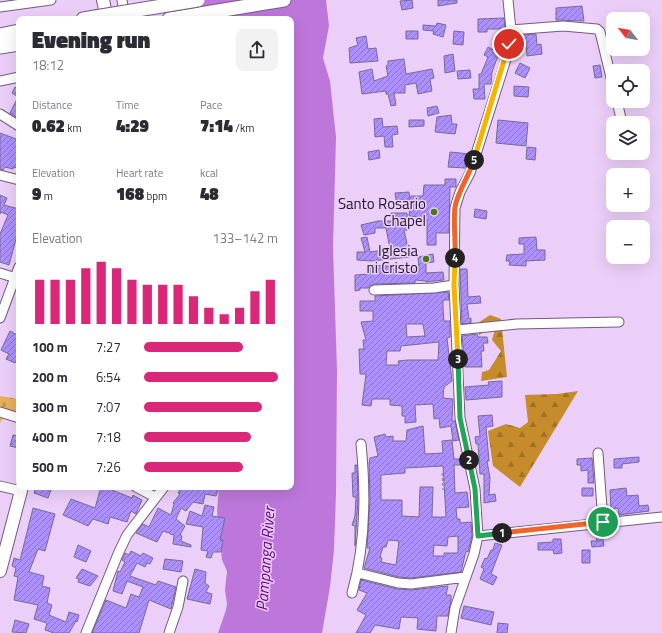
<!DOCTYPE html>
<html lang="en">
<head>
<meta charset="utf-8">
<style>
	:root { --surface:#fff; --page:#f2f2f3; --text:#2b2b33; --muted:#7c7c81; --accent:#db2777 }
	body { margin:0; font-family:"Titillium Web",sans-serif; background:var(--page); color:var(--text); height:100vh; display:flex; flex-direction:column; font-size:15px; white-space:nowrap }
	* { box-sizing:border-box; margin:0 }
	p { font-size:13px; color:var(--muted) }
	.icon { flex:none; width:22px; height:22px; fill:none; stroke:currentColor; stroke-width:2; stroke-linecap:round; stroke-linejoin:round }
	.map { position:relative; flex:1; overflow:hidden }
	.details { position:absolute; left:16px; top:16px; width:278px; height:474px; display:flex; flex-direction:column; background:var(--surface); border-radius:8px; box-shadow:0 4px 16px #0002 }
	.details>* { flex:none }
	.needle { width:26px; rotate:301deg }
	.fabs { position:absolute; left:606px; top:12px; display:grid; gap:8px }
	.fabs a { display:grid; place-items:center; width:44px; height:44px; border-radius:8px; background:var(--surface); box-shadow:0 4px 16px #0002; font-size:20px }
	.pin { position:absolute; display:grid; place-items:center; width:34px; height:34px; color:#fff; margin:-17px; border:2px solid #fff; border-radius:50%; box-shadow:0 1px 4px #0007 }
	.km { position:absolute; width:20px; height:20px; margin:-10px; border-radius:50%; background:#222; color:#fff; font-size:11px; line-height:20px; text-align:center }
	.round { display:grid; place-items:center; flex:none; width:42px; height:42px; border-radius:8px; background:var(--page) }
	.head { display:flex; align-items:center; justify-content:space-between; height:68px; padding:0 16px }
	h1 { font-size:22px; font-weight:800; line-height:30px }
	.stats { display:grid; grid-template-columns:repeat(3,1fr); gap:6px; height:68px; padding:4px 16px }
	.stats div { display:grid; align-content:center }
	.stats b { font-size:17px; font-weight:800 }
	.stats small { font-size:11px; font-weight:400 }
	.stats p { font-size:11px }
	.chart { height:112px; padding:8px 16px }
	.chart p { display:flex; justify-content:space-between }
	.chart svg { width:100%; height:72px; margin-top:4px; stroke:var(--accent); stroke-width:6 }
	ul { padding:0 16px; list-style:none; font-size:13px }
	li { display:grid; grid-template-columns:64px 48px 1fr; align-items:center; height:30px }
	li i { height:10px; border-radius:5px; background:var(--accent) }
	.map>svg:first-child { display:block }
	.forest { fill:url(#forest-firs) }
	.cemetery { fill:url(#cemetery-stones) }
	.water { fill:#bd77db }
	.building { fill:url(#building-hatch); stroke:#756b94; fill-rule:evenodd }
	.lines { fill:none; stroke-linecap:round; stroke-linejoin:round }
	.minor-casing { stroke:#735a7f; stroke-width:11 }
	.major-casing { stroke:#735a7f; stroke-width:14 }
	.highway-casing { stroke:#735a7f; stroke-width:15 }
	.path { stroke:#8f7a98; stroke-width:1; stroke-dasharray:3 2; stroke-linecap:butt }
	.minor { stroke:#fff; stroke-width:9 }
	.major { stroke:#fff; stroke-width:12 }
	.highway { stroke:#fff; stroke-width:13 }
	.highway-bridge-casing { stroke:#735a7f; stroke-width:15; stroke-linecap:butt }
	.highway-bridge { stroke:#fff; stroke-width:13 }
	.split-1-casing { stroke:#fff; stroke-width:8 }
	.split-2-casing { stroke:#fff; stroke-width:8 }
	.split-3-casing { stroke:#fff; stroke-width:8 }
	.split-4-casing { stroke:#fff; stroke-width:8 }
	.split-5-casing { stroke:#fff; stroke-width:8 }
	.split-6-casing { stroke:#fff; stroke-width:8 }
	.split-1 { stroke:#f0652b; stroke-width:5 }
	.split-2 { stroke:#22a559; stroke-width:5 }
	.split-3 { stroke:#22a559; stroke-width:5 }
	.split-4 { stroke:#f5b400; stroke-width:5 }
	.split-5 { stroke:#f0652b; stroke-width:5 }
	.split-6 { stroke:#f5b400; stroke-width:5 }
	.poi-dot { fill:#437c15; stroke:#eccff9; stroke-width:1.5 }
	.labels { text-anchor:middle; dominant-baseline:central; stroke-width:3; stroke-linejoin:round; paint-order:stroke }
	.poi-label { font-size:15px; fill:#231928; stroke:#eccff9; text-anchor:end }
	.water-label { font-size:16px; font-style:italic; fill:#690288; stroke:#eccff9 }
</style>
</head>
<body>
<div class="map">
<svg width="662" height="633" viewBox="0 0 662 633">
	<defs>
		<pattern id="forest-firs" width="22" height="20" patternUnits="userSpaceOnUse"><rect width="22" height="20" fill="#c68c2c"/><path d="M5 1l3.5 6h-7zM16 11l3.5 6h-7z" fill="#a07226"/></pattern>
		<pattern id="cemetery-stones" width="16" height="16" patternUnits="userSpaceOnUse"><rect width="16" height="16" fill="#e9b05a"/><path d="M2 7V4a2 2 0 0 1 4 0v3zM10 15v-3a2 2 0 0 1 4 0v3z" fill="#c8974e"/></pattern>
		<pattern id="building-hatch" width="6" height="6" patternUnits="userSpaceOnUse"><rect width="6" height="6" fill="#ae8ffe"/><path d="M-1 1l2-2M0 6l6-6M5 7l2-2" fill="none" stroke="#8d74ce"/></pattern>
	</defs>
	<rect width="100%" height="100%" fill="#eccff9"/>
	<path class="forest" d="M490,315L501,319L507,377L481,381L482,372L489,370L501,351L492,340L496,326L479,335L478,323Z
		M578,391L520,487L493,466L488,431L506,424L520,428L528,422L525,395L557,394Z"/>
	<path class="cemetery" d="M0,396L19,399V422L3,418L0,423Z"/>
	<path class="water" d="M184,0H326L329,26L323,58L330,81L336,137L333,247L337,371L336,493L334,550L330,587L322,633H218L226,610L227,603L225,590L227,571L222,560L217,511L219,487H291V19H179Z"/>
	<path class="building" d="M412,0L413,8L402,10L400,1Z
		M438,0H457V3L438,6Z
		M582,6L584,21L556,20V8Z
		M504,18L505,29H487V32H478V19Z
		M437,23L446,25L443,37L433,34L434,31L423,30V25L436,26Z
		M406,31H418V39H406Z
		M454,31L464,32L463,45L453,44Z
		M536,34L537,45L541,44L542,54L527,56L526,44H523V35Z
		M366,36L368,49L376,48L378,61L350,63L349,48L358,45L356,38Z
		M488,47L499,53L492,72L491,84H484L485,99H474L473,89H479V74H481L488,57L484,55Z
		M453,54L455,71L445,73L444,56Z
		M404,59L406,74L432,69L434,78L430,79L432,91L418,94L416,83L405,85V93H394L396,105L391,106L388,94H386V91L362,94L359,72L372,69L374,81L388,76L386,66L388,65V61Z
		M520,63L530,68L525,78L515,73Z
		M600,65L602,77L595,78L593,66Z
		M470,70L471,78L458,79L457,71Z
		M514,86L529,87L528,97L514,96Z
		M15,87L19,90L18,118L10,113L18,97L12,93Z
		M437,106L439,113L428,116L427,108Z
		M451,115L452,124H457L455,134L435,132L437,117Z
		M382,118L383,127L397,126L398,134L392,135L393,147H385L384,136L375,137L374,119Z
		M409,120H424V126L409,127Z
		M498,120L528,123L526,146L496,143Z
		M0,133L19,140V168L14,167L13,169L5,167L3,170L0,169Z
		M527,147L536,148L535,160L526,159Z
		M379,150L380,158L369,160L368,152Z
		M450,152L470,154L465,168L448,167Z
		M445,179H456V187H450L449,233H436V245H427V220H418V217L409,216L411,196H423L424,185H445Z
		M409,192L410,200H396L395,193Z
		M0,195L7,198L4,205L19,209V228L9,265L0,262V234L8,215L1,212L0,214Z
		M475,209L487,211L486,219L474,217Z
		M391,213H407L408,230H404L410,257L371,261L357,260V252H365L361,238L367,237L370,252L390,249L386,228H375V233L364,235L361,225L378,221H392Z
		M536,237L537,250H545V260L526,261V266L509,265L510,261H506L507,255L524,254V244H519V238Z
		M433,254L434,262L426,263V273L443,272L444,280L426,282V281L415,280V283L374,284L368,288H360V290L355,291V275L370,274V265L402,267V269H419L418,257Z
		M460,269H467L468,297L480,296L481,303L467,304L469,319L471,318V323L462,324Z
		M448,292L449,300H443V309L444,321H450V337L447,338L452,381L444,387L443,398L453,399L452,421H455L459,440L453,441L451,426L440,428L439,418L434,419L433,404L415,405L416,422L405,423V416H402V406L390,405V399H372L371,406L362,405L366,374H360L359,349H364L363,340H366L361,322L373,321V311H360V301H375V296ZM406,324H423L425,336L407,337ZM439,342L438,360H408L398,361L399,365H386L387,351H400L401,346Z
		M10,331L19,336L16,342L19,343V355L15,363L6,359L9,354L1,350Z
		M477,334L478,337H487L488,343H483L484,351H481L482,367H465L462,336Z
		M502,381V397L466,400L465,387L489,385L488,382Z
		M492,415L493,426L486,427L489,461H487L490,478L489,495L495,494L496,501L484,503V474H480L478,444H476L475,437L480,436L478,416Z
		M423,426L425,454L443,453L442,441L452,440L454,459H463V465H454L455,493L467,492L469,507L456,508L457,519H460V523L471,522L472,536L468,552L466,551L461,572L411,578L399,577L364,568L370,548H367L370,500L369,464L370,458L378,456L374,437L385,434L386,437L393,436V441H406L407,430ZM443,466L446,517H432L433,487H420L419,517L402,516V500H381V475L405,473V468ZM458,536V553H444V556H433L434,545L447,546L448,537ZM388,540L399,541L396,565L381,562L382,558L380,557L383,547H386Z
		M13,435L19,436V448L10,446Z
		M639,457V462L622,464V468H614V459Z
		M592,458L594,483H588V470L581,471V465H577V459Z
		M355,465H357L358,500L355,546V526L352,525L355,516L356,497H353L352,473H355Z
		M36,487H43L51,490L48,498L34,493Z
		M101,487L113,488L112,490L132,498L133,495L142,500L136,514L131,511L127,522L110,517L108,524L93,519L88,526L63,515L71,499L95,508Z
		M182,487H201L218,490L216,496L205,494L203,504L193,502L186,511L181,508L176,519L185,526L180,535L182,536L181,541L191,545V547L173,544L174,535L170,534L169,532L168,533L163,531L157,542L136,533L143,524L149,527L158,508L171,515L174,504L173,503L180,494L178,493Z
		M582,488H593V496H582Z
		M626,488L627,496L638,495L639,506L648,505L649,511L619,515L618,508L611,509L610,490Z
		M205,505L214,507L212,516L225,518L220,540H223L221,552H213L211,558L206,557L208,551L201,550L203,527L186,524L190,511L202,516Z
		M33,508L55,514L45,551L38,549L29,572L44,576L42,586L50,588L47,603L52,605L49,615L66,622L69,612L79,615L77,622L76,621L69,633H54L45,630L47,623L34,619L38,605L14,600L18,577L14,576L16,568L12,566L14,558L20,560Z
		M602,534L604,546L592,547L591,541H597L596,535Z
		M553,539H561L562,553L554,554L553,550H538V543L553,542Z
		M495,543L502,545L491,574L497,577L493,585L480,579L484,569L481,567L485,558L487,559L491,550H493Z
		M78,545L91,551L86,562L74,557Z
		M582,550H590V563H582Z
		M131,551L141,556L143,553L153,558L150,564L147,563L145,567L137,563L130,576L156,585L158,581L176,587L171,609L149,600L139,633H92L106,600L126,608L131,594L139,597L143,587L127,581L122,594L113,591L118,571L120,572L125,562L122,560L124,556L125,553L129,555Z
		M165,559L183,561L181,572L163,569Z
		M82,569L98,576L90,586L78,582L79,579L76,578Z
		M195,569L206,572L205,583L209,586L206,592L212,594L210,604L187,599Z
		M361,580L397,589L411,590L448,586L446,595H451V601L448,616H437L436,631L417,629L418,618L401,617L399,629L375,625L370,633H356L366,615L357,610L367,593L359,590Z
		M464,606L494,612L491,625L461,618Z
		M15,620L29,624L26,633L12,632Z
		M498,623L508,624L507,633H497Z"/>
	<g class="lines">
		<defs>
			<path id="minor" d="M122,0L125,19
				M0,7L51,0
				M511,30L563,26L597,29L600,32L613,86
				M0,81L19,77
				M617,101L622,123
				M0,114L19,126
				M0,175L19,180
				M0,273L16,278
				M374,290L434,288L454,285
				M0,318L19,267
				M457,330L517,324L619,322
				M0,412L19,418
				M598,453L603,522
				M0,486L21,491
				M136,487L155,497
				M478,536L662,517
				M358,573L398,583L411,584L466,577
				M352,593C366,544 366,494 361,444
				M86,633L118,554L127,535L164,487
				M169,633L178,607L183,581
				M451,633L455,608L474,554L478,536L475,489L460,418L454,285L455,208L460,192L470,173L507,56L511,30L508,0"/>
			<path id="major" d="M103,0L107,19
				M0,571L22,487"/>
			<path id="highway" d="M83,19L95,17
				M169,19L284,0
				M0,35L19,31
				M0,47L19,44"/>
		</defs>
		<use href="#minor" class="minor-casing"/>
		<use href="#major" class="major-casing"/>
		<use href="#highway" class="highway-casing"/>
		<path class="path" d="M442,473L443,490"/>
		<use href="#minor" class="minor"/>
		<use href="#major" class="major"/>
		<use href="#highway" class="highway"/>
		<defs>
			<path id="highway-bridge" d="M95,17L198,0"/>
		</defs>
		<use href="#highway-bridge" class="highway-bridge-casing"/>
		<use href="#highway-bridge" class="highway-bridge"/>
	</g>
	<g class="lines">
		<defs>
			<path id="split-1" d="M502,533L603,522"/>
			<path id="split-2" d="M469,460L475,489L478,536L502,533"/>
			<path id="split-3" d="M458,359L460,418L469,460"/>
			<path id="split-4" d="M455,258L454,285L458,359"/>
			<path id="split-5" d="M455,258C456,242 453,222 455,207C458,191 469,176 474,160"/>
			<path id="split-6" d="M474,160L509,44"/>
		</defs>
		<use href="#split-1" class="split-1-casing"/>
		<use href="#split-2" class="split-2-casing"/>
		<use href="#split-3" class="split-3-casing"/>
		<use href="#split-4" class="split-4-casing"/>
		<use href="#split-5" class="split-5-casing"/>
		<use href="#split-6" class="split-6-casing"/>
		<use href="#split-1" class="split-1"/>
		<use href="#split-2" class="split-2"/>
		<use href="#split-3" class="split-3"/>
		<use href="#split-4" class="split-4"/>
		<use href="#split-5" class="split-5"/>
		<use href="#split-6" class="split-6"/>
	</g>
	<g class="poi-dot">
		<circle cx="434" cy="212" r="4"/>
		<circle cx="426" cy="259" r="4"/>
	</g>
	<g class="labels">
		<g class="poi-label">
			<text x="426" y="203">Santo Rosario<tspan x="426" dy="17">Chapel</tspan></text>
			<text x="418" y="250">Iglesia<tspan x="418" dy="17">ni Cristo</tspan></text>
		</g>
		<g class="water-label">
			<text transform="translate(265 559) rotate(-86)">Pampanga River</text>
		</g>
	</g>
</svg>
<div class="fabs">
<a><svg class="needle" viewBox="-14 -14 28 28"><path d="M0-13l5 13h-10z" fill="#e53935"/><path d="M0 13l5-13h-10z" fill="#7c7c81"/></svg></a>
<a><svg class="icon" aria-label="locate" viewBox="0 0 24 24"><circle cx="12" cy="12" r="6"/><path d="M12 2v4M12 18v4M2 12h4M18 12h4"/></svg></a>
<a><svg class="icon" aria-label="layers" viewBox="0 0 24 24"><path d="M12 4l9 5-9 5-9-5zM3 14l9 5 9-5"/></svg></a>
<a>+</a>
<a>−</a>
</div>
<div class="pin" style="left:603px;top:522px;background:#1e9e55"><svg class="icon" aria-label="arrive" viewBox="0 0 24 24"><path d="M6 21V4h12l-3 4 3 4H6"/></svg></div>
<div class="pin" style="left:509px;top:44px;background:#d93025"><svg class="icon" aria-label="check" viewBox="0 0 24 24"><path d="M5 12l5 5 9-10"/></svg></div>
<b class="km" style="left:502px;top:533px">1</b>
<b class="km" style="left:469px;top:460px">2</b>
<b class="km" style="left:458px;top:359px">3</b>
<b class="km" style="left:455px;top:258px">4</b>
<b class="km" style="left:474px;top:160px">5</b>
<section class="details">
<div class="head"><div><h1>Evening run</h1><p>18:12</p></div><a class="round"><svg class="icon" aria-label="share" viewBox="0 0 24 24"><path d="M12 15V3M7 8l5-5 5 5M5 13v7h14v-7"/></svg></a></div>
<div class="stats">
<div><p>Distance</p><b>0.62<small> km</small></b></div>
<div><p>Time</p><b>4:29</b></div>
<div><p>Pace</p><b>7:14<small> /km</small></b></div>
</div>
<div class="stats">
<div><p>Elevation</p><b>9<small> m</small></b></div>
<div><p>Heart rate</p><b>168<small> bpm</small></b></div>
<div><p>kcal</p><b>48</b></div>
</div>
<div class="chart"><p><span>Elevation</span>133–142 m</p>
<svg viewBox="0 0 160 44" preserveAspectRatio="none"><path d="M5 44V17M15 44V17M25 44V17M35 44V10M45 44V6M55 44V10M65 44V17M75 44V20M85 44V20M95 44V20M105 44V27M115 44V34M125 44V38M135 44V34M145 44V24M155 44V17"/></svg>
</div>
<ul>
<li><b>100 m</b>7:27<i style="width:74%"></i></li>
<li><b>200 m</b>6:54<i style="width:100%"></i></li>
<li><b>300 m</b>7:07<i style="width:88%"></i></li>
<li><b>400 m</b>7:18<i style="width:80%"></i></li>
<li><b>500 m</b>7:26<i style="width:74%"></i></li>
</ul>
</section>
</div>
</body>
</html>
